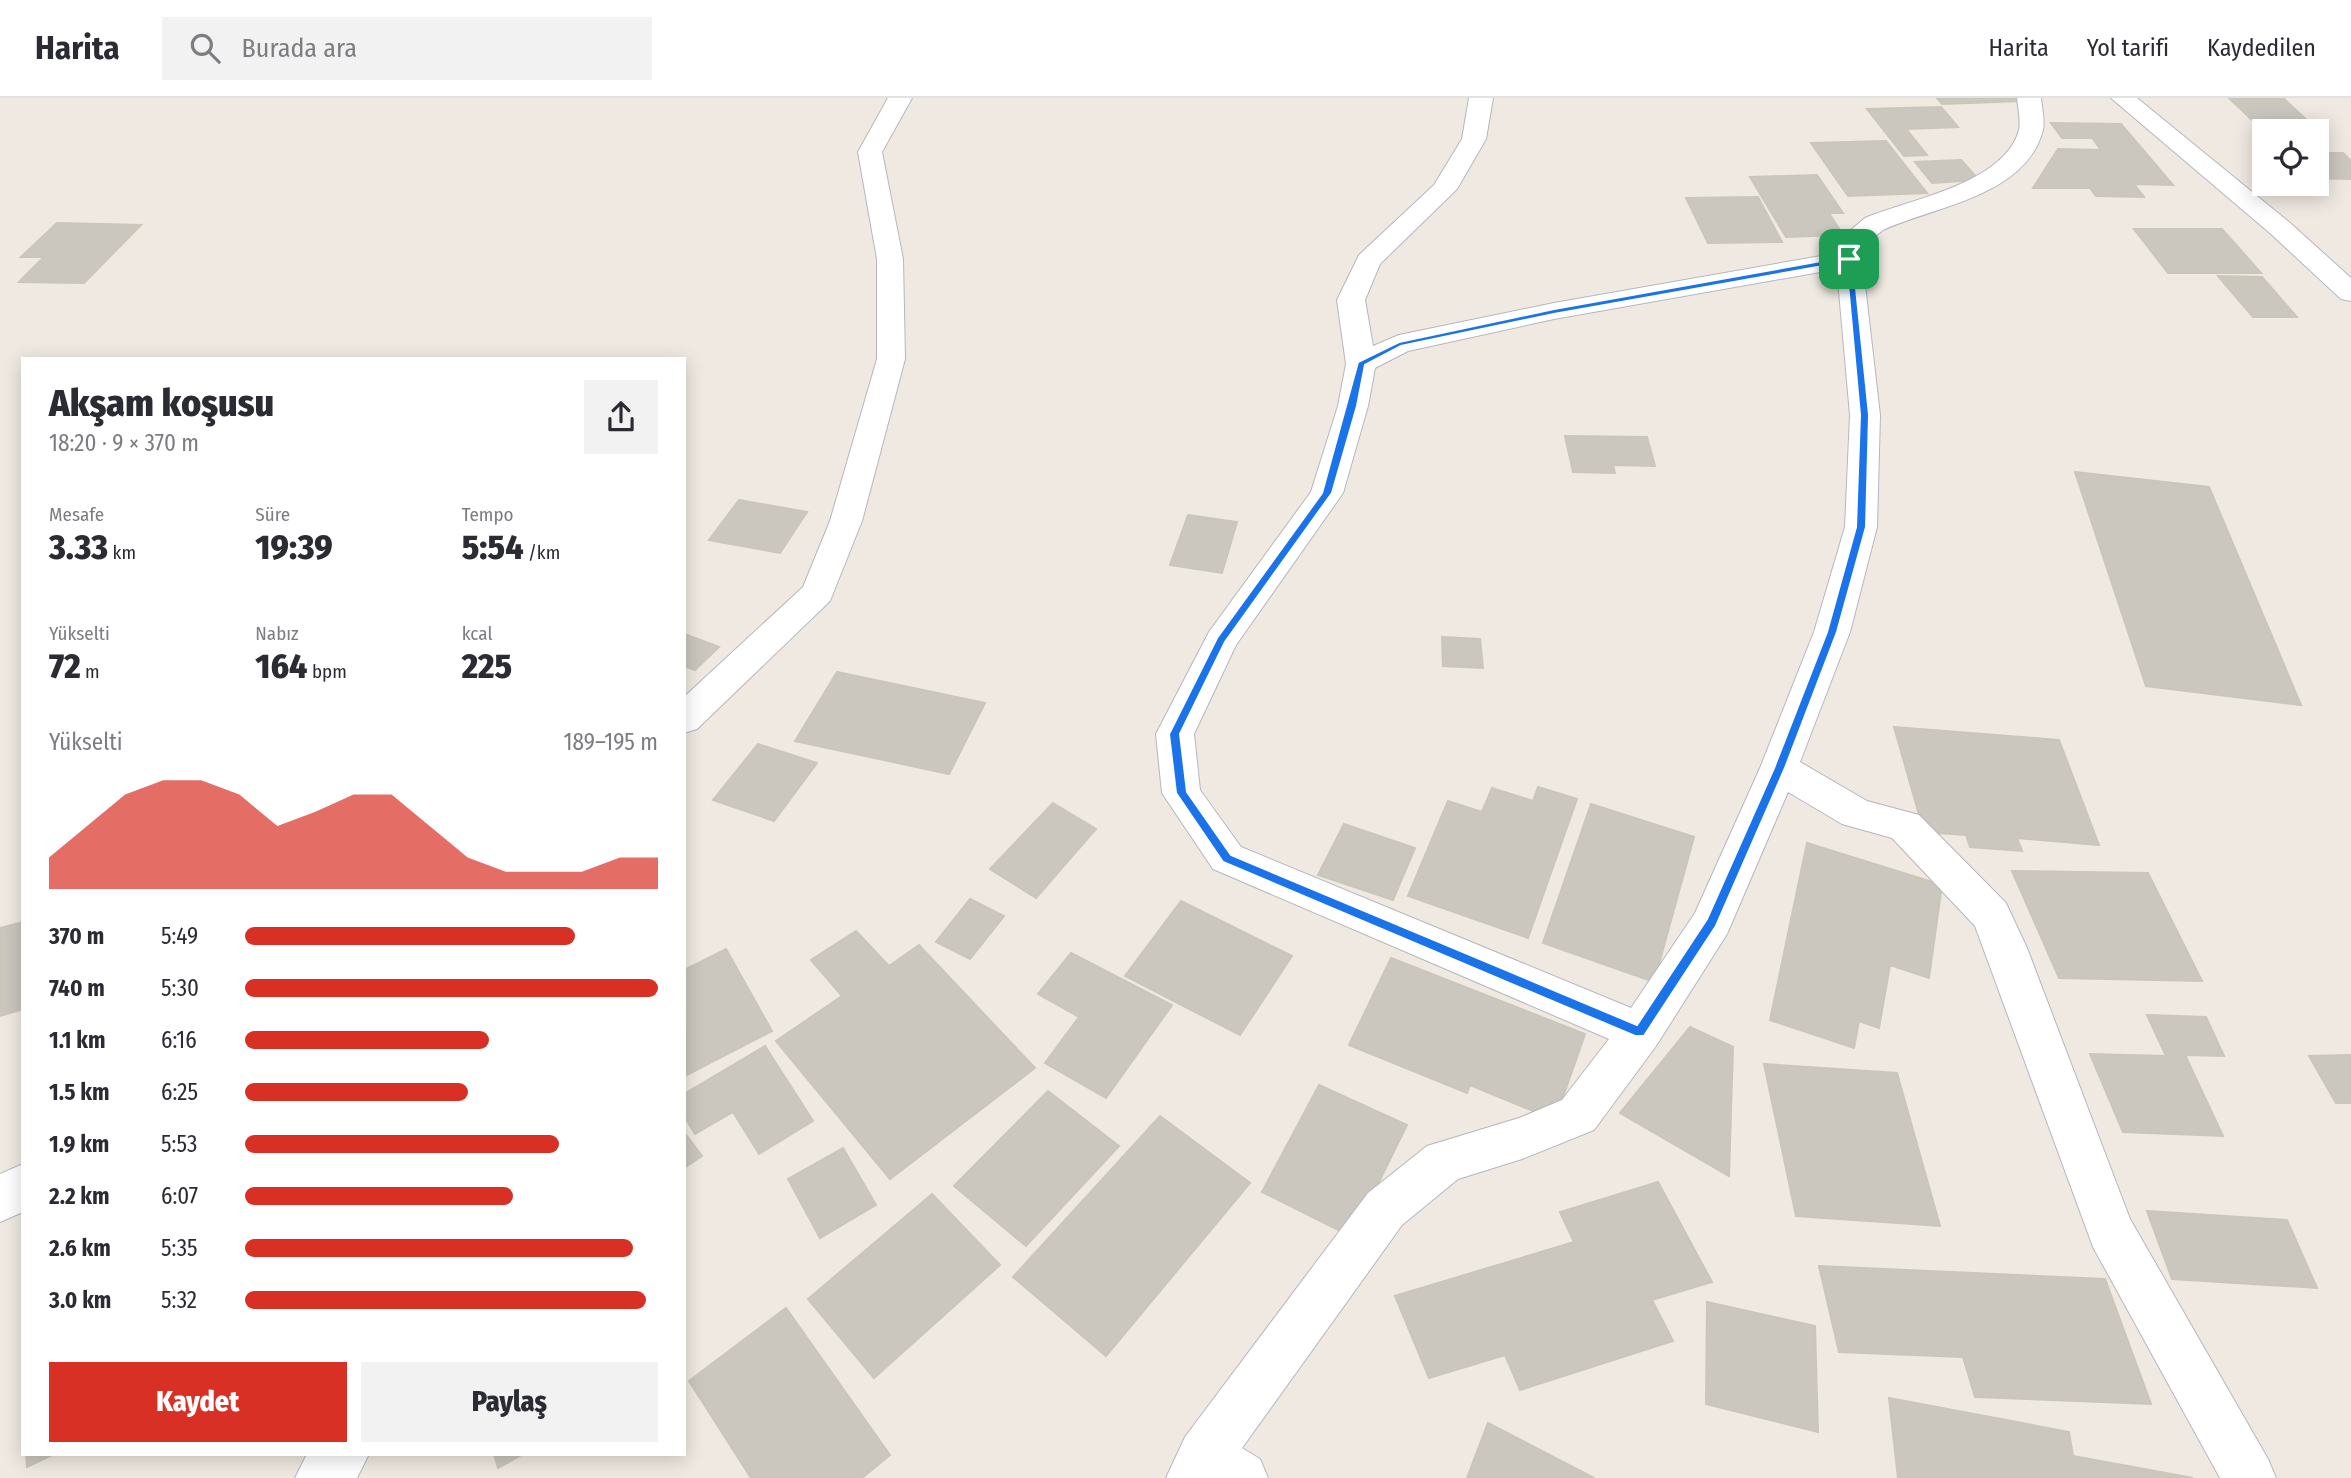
<!DOCTYPE html>
<html lang="tr">
<head>
<meta charset="utf-8">
<style>
	:root { --surface:#fff; --page:#f2f2f3; --text:#2b2b33; --muted:#7c7c81; --line:#e1e1e2; --accent:#d93025 }
	body { margin:0; font-family:"Fira Sans Condensed",sans-serif; background:var(--page); color:var(--text); height:100vh; display:flex; flex-direction:column; font-size:26px; white-space:nowrap }
	* { box-sizing:border-box; margin:0 }
	p { font-size:23px; color:var(--muted) }
	.icon { flex:none; width:38px; height:38px; fill:none; stroke:currentColor; stroke-width:2; stroke-linecap:round; stroke-linejoin:round }
	.map { position:relative; flex:1; overflow:hidden }
	.panel { position:absolute; left:21px; top:259px; width:665px; height:1099px; display:flex; flex-direction:column; background:var(--surface); border-radius:0px; box-shadow:0 4px 18px #0003 }
	.panel>* { flex:none }
	.buttons { position:absolute; left:2252px; top:21px; display:grid; gap:14px }
	.buttons a { display:grid; place-items:center; width:77px; height:77px; border-radius:0px; background:var(--surface); box-shadow:0 4px 18px #0003; font-size:35px }
	.pin { position:absolute; display:grid; place-items:center; width:60px; height:60px; color:#fff; margin:-30px; border-radius:14px; box-shadow:0 4px 10px #0006 }
	.round { display:grid; place-items:center; flex:none; width:74px; height:74px; border-radius:0px; background:var(--page) }
	.headline { display:flex; align-items:center; justify-content:space-between; height:119px; padding:0 28px }
	h1 { font-size:38px; font-weight:800; line-height:52px }
	.metrics { display:grid; grid-template-columns:repeat(3,1fr); gap:10px; height:119px; padding:7px 28px }
	.metrics div { display:grid; align-content:center }
	.metrics b { font-size:35px; font-weight:800 }
	.metrics small { font-size:19px; font-weight:400 }
	.metrics p { font-size:19px }
	.chart { height:196px; padding:14px 28px }
	.chart p { display:flex; justify-content:space-between }
	.chart svg { width:100%; height:126px; margin-top:7px; fill:var(--accent); opacity:.7 }
	.action { display:flex; gap:14px; margin-top:auto; padding:14px 28px }
	.action a { flex:1; height:80px; border-radius:0px; background:var(--accent); color:#fff; font-size:28px; font-weight:800; line-height:80px; text-align:center }
	.action a+a { background:var(--page); color:var(--text) }
	ul { padding:0 28px; list-style:none; font-size:23px }
	li { display:grid; grid-template-columns:112px 84px 1fr; align-items:center; height:52px }
	li i { height:18px; border-radius:9px; background:var(--accent) }
	header { display:flex; align-items:center; gap:42px; box-sizing:border-box; height:98px; padding:0 35px; background:var(--surface); border-bottom:2px solid var(--line) }
	header strong { font-size:33px }
	nav { display:flex; gap:38px; margin-inline-start:auto; font-size:24px }
	.search { width:490px; height:63px; background:var(--page); display:flex; align-items:center; gap:18px; box-sizing:border-box; padding:0 24px; border-radius:0px; color:var(--muted); font-size:26px }
	.map>svg:first-child { display:block }
	.building { fill:#cbc7bf; stroke:#cbc5ba; stroke-width:2 }
	.lines { fill:none; stroke-linecap:round; stroke-linejoin:round }
	.street-casing { stroke:#b4b7c1; stroke-width:2 }
	.street { fill:#fff; fill-rule:evenodd }
	.route { fill:#1a73e8; stroke:#fff; stroke-width:2; fill-rule:evenodd }
</style>
</head>
<body>
<header>
<strong>Harita</strong>
<div class="search"><svg class="icon" aria-label="search" viewBox="0 0 24 24"><circle cx="10" cy="10" r="6"/><path d="M15 15l6 6"/></svg>Burada ara</div>
<nav><a>Harita</a><a>Yol tarifi</a><a>Kaydedilen</a></nav>
</header>
<div class="map">
<svg width="2351" height="1380" viewBox="0 0 2351 1380">
	<rect width="100%" height="100%" fill="#efe9e1"/>
	<path class="building" d="M1937,0H2018L2021,3L1942,6Z
		M2229,0H2283L2308,23L2254,24Z
		M1941,9L1958,29L1906,31L1927,57L1904,58L1867,11Z
		M2051,25L2121,26L2173,87L2134,86L2144,99L2096,98L2090,90H2033L2058,51L2101,52L2092,40H2062Z
		M1886,43L1927,95L1848,98L1811,45Z
		M2317,55H2343L2351,63V81L2317,80Z
		M1961,62L1979,82L1932,85L1915,64Z
		M1817,77L1843,115H1829L1843,137L1786,139L1750,79Z
		M1758,99L1782,144L1708,145L1686,100Z
		M57,125L141,127L84,185L19,184L44,159H21Z
		M2134,131H2222L2261,175H2168Z
		M2218,178L2262,179L2297,219H2253Z
		M1565,338L1647,339L1655,368L1613,367L1615,375L1573,374Z
		M2075,374L2209,389L2301,607L2146,588Z
		M739,402L807,414L780,455L709,442Z
		M1188,417L1237,424L1222,475L1170,467Z
		M684,536L719,549L695,572L684,568Z
		M1442,539L1480,541L1483,570L1443,568Z
		M837,574L985,605L949,676L795,643Z
		M1894,629L2059,642L2099,747L2017,740L2022,753L1970,749L1966,737L1924,734Z
		M758,646L817,665L774,723L713,702Z
		M1538,689L1577,701L1528,840L1408,798L1448,703L1482,714L1492,690L1533,703Z
		M1053,705L1096,731L1036,800L990,771Z
		M1591,706L1694,739L1654,884L1543,845Z
		M1344,726L1415,750L1393,802L1318,777Z
		M1807,745L1942,787L1929,880L1890,867L1879,930L1859,923L1854,950L1770,922Z
		M2012,773L2148,775L2202,883L2059,880Z
		M970,801L1004,818L970,861L936,844Z
		M1181,803L1292,858L1240,937L1125,878Z
		M23,824V911L0,918V830Z
		M856,833L889,868L919,847L1035,970L890,1081L776,943L842,898L811,862Z
		M726,851L772,933L687,977L684,872Z
		M1071,855L1172,907L1106,1000L1045,965L1079,919L1038,896Z
		M1391,860L1585,936L1555,1022L1470,987L1467,995L1349,947Z
		M2147,917L2206,919L2224,958L2185,957L2223,1038L2123,1034L2090,956L2166,958Z
		M1690,929L1733,949L1729,1078L1620,1015Z
		M765,948L813,1023L759,1056L733,1014L695,1036L684,1018V996Z
		M2351,957V1005H2336L2309,958Z
		M1764,966L1897,975L1940,1128L1796,1118Z
		M1319,987L1407,1027L1352,1139L1262,1094Z
		M1048,993L1119,1048L1026,1148L954,1088Z
		M1160,1018L1250,1085L1106,1258L1013,1179Z
		M684,1034L702,1058L684,1070Z
		M843,1050L876,1107L820,1140L788,1081Z
		M1658,1084L1712,1184L1652,1202L1673,1243L1520,1292L1505,1257L1429,1280L1395,1198L1574,1144L1560,1114Z
		M932,1096L1000,1167L874,1280L808,1201Z
		M2147,1113L2287,1122L2317,1190L2172,1181Z
		M1819,1168L2105,1181L2151,1306L1975,1299L1963,1259L1839,1254Z
		M1707,1204L1815,1228L1818,1334L1706,1306Z
		M786,1210L890,1357L862,1380H751L689,1283Z
		M1889,1300L2069,1334L2073,1358L2193,1380H1898Z
		M1488,1325L1594,1380H1467Z
		M26,1356H54L27,1369Z
		M494,1356H523L498,1370Z"/>
	<g class="lines">
		<defs>
			<path id="street" d="M888,0H912L882,54L903,161L905,261L862,423L830,503L697,631L684,635V599L803,489L830,423L877,261V161L858,54Z
				M1469,0H1493L1486,41L1457,91L1380,166L1365,202L1373,248L1399,237L1554,205L1838,155L1852,131L1865,120C1910,101 2004,86 2019,32C2021,23 2018,10 2017,0H2041C2042,10 2045,23 2043,32C2026,98 1936,108 1883,132L1872,141L1862,161L1880,317L1877,429L1850,534L1800,664L1867,703L1919,717L2006,805L2027,850L2130,1121L2268,1361L2276,1380H2220L2093,1149L1975,828L1892,740L1842,726L1788,694L1727,836L1656,948L1594,1032L1522,1061L1458,1081L1402,1127L1242,1350L1260,1361L1268,1380H1166L1185,1339L1368,1095L1427,1048L1519,1020L1562,1002L1609,941L1213,771L1162,695L1156,636L1209,534L1311,394L1338,308L1346,266L1337,202L1359,157L1434,87L1462,41ZM1837,171L1850,317L1845,429L1814,534L1760,670L1695,815L1631,910L1241,749L1200,692L1194,636L1236,547L1343,395L1368,308L1375,270L1408,253L1554,221Z
				M2111,0H2137L2289,124L2351,180V203L2341,201L2271,136Z
				M23,1066V1114L0,1124V1076Z
				M307,1356H369L357,1380H295Z"/>
		</defs>
		<use href="#street" class="street-casing"/>
		<use href="#street" class="street"/>
	</g>
	<path class="route" d="M1849,158L1853,161L1869,317L1866,429L1837,534L1785,670L1716,828L1644,938H1635L1223,764L1176,695L1169,636L1217,540L1322,395L1358,264L1399,244L1554,211ZM1846,164L1860,317L1856,429L1827,534L1774,670L1707,821L1637,927L1231,757L1187,694L1180,636L1225,544L1332,395L1357,308L1365,267L1401,248L1554,216Z"/>
</svg>
<div class="buttons">
<a><svg class="icon" aria-label="locate" viewBox="0 0 24 24"><circle cx="12" cy="12" r="6"/><path d="M12 2v4M12 18v4M2 12h4M18 12h4"/></svg></a>
</div>
<div class="pin" style="left:1849px;top:161px;background:#1e9e55"><svg class="icon" aria-label="arrive" viewBox="0 0 24 24"><path d="M6 21V4h12l-3 4 3 4H6"/></svg></div>
<section class="panel">
<div class="headline"><div><h1>Akşam koşusu</h1><p>18:20 · 9 × 370 m</p></div><a class="round"><svg class="icon" aria-label="share" viewBox="0 0 24 24"><path d="M12 15V3M7 8l5-5 5 5M5 13v7h14v-7"/></svg></a></div>
<div class="metrics">
<div><p>Mesafe</p><b>3.33<small> km</small></b></div>
<div><p>Süre</p><b>19:39</b></div>
<div><p>Tempo</p><b>5:54<small> /km</small></b></div>
</div>
<div class="metrics">
<div><p>Yükselti</p><b>72<small> m</small></b></div>
<div><p>Nabız</p><b>164<small> bpm</small></b></div>
<div><p>kcal</p><b>225</b></div>
</div>
<div class="chart"><p><span>Yükselti</span>189–195 m</p>
<svg viewBox="0 0 160 44" preserveAspectRatio="none"><path d="M0 44V33L10 22L20 11L30 6L40 6L50 11L60 22L70 17L80 11L90 11L100 22L110 33L120 38L130 38L140 38L150 33L160 33V44z"/></svg>
</div>
<ul>
<li><b>370 m</b>5:49<i style="width:80%"></i></li>
<li><b>740 m</b>5:30<i style="width:100%"></i></li>
<li><b>1.1 km</b>6:16<i style="width:59%"></i></li>
<li><b>1.5 km</b>6:25<i style="width:54%"></i></li>
<li><b>1.9 km</b>5:53<i style="width:76%"></i></li>
<li><b>2.2 km</b>6:07<i style="width:65%"></i></li>
<li><b>2.6 km</b>5:35<i style="width:94%"></i></li>
<li><b>3.0 km</b>5:32<i style="width:97%"></i></li>
</ul>
<div class="action"><a>Kaydet</a><a>Paylaş</a></div>
</section>
</div>
</body>
</html>
